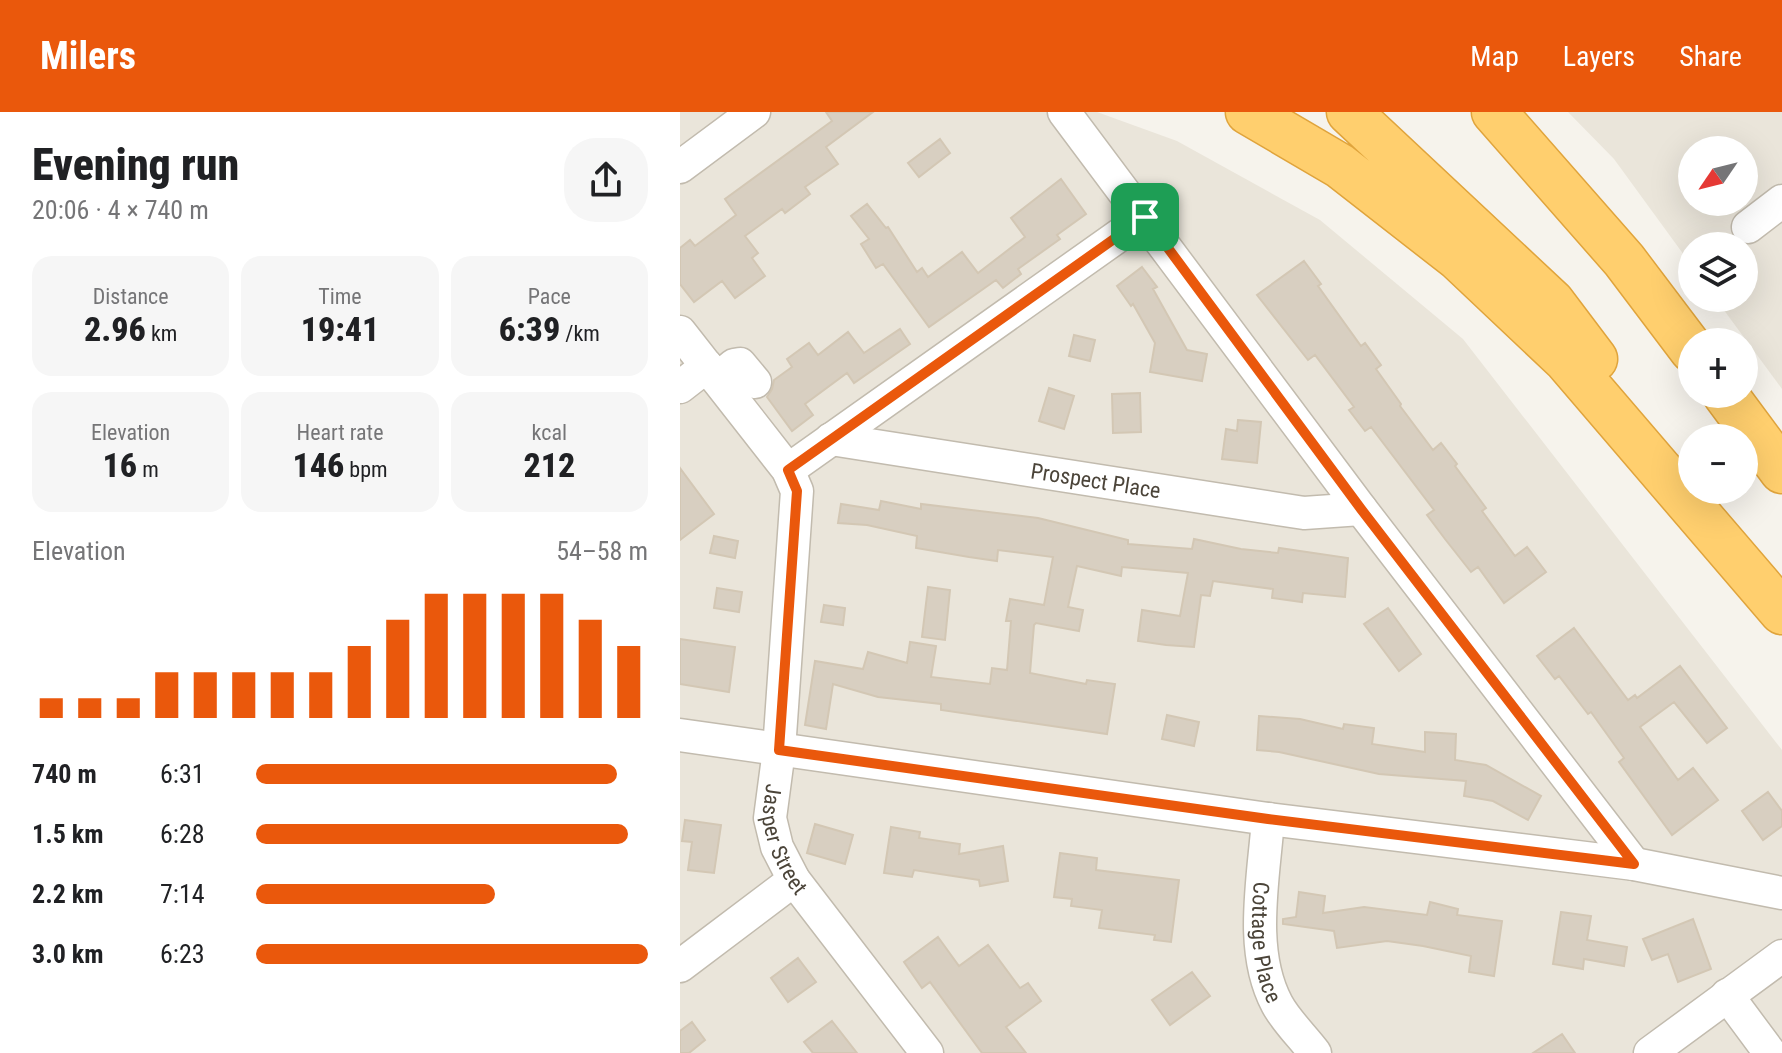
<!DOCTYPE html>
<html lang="en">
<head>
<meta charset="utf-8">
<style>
	:root { --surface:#fff; --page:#f6f6f6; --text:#202124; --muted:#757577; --accent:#ea580c }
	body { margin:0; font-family:"Roboto Condensed",sans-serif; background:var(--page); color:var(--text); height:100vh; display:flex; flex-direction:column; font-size:30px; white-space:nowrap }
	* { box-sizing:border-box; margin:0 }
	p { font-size:26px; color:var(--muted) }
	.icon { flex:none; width:44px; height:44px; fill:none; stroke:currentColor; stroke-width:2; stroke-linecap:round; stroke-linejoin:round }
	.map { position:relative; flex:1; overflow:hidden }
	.details { display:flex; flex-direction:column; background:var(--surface); width:680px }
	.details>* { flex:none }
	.needle { width:52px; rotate:235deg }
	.controls { position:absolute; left:998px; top:24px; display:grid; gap:16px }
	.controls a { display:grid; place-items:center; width:80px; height:80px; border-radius:50%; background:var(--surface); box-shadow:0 8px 32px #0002; font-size:40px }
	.pin { position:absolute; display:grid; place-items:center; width:68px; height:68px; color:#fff; margin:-34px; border-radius:16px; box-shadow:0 4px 12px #0006 }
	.round { display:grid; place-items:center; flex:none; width:84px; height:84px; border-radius:32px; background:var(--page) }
	.overview { display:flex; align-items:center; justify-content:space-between; height:136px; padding:0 32px }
	h1 { font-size:44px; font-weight:800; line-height:60px }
	.metrics { display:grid; grid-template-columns:repeat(3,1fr); gap:12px; height:136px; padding:8px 32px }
	.metrics div { display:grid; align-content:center; border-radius:20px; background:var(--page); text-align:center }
	.metrics b { font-size:34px; font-weight:800 }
	.metrics small { font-size:22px; font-weight:400 }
	.metrics p { font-size:22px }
	.chart { height:224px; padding:16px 32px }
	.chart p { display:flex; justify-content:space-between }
	.chart svg { width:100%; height:144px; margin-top:8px; stroke:var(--accent); stroke-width:6 }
	ul { padding:0 32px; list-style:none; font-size:26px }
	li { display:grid; grid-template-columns:128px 96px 1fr; align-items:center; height:60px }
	li i { height:20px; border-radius:10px; background:var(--accent) }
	header { display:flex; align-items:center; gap:48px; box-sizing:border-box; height:112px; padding:0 40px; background:var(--accent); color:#fff }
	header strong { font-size:38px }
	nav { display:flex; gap:44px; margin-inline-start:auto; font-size:28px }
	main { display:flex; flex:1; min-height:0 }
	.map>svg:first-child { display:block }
	.residential { fill:#eae5da; fill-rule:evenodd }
	.building { fill:#d8cfc1; stroke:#d3c7b4; stroke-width:2 }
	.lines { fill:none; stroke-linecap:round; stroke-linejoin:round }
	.minor-casing { stroke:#c2bbae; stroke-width:35 }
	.highway-casing { stroke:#e0a43c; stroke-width:47 }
	.minor { stroke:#fff; stroke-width:32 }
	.highway { stroke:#ffcf6e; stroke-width:44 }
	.route-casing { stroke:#fff; stroke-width:16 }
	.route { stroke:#ea580c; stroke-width:10 }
	.labels { text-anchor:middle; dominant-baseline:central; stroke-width:7; stroke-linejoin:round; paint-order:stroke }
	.street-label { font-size:22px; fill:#4b4439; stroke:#fff }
</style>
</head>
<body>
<header>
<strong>Milers</strong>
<nav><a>Map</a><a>Layers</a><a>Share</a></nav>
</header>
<main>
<section class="details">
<div class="overview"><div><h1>Evening run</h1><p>20:06 · 4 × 740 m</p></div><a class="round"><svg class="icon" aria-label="share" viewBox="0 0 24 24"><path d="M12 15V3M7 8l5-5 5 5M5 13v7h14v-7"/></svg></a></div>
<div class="metrics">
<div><p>Distance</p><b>2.96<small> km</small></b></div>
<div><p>Time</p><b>19:41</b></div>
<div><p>Pace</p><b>6:39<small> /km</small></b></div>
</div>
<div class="metrics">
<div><p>Elevation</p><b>16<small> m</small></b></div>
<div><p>Heart rate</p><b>146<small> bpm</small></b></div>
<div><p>kcal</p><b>212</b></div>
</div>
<div class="chart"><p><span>Elevation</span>54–58 m</p>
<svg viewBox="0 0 160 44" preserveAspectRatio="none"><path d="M5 44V38M15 44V38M25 44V38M35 44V30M45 44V30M55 44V30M65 44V30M75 44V30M85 44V22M95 44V14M105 44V6M115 44V6M125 44V6M135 44V6M145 44V14M155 44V22"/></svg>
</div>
<ul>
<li><b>740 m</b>6:31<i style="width:92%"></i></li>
<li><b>1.5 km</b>6:28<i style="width:95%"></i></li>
<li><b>2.2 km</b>7:14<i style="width:61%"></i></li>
<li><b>3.0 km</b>6:23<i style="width:100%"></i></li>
</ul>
</section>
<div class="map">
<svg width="1102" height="941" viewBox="0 0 1102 941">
	<rect width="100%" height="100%" fill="#f6f3ec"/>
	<path class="residential" d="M0,0H417L497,29L640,108L783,227L1102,638V941H0Z
		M888,0H1102V277L1035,186H1064V134H1012V154L934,47ZM1012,38H1064V90H1012Z"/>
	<path class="building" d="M146,0H193L146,35L158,52L125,75L130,82L105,101L102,97L65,124L78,141L72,146L85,164L55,186L42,169L14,190L0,172V136L10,128L15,134L56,103L45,87L152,9Z
		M260,27L270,41L239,65L228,51Z
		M381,67L406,102L377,123L380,127L338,157L341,162L323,176L316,168L249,215L203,152L196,156L181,132L189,127L171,104L187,92L206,116L208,115L237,160L242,156L248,165L282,140L298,161L345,125L331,106Z
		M624,149L641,172L638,174L681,234L685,231L701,253L696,257L721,292L720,294L753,338L761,331L777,352L775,354L806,396L802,399L835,444L847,435L866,460L824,491L798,455L791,460L765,427L747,403L754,398L691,315L685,319L669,298L674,295L635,243L628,248L577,183Z
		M462,155L477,175L473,177L507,238L527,242L522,269L470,260L475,231L453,192L451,194L437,174Z
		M220,217L230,232L174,271L167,261L125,292L133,303L112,319L87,285L92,277L94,268L112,255L107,247L129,231L138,243L168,220L184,241Z
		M394,223L415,228L410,249L389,244Z
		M369,276L394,284L384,317L359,309Z
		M460,281L461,320L433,321L432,282Z
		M558,308L581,310L577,351L542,347L546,317L557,319Z
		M0,356L34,402L0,428Z
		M201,389L241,397V392L358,406L448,428V432L512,437L514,427L561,437L598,441L599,436L668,446L665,485L623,481L622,490L592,486L593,477L533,469L530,484L521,483L514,535L486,533L458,529L462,498L500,504L508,461L442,455L441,464L397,454L388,495L403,498L399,519L356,511L354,513L350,561L406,572L407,568L435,572L427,622L261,598V592L198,585L153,572L146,617L125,613L135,549L183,557L188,540L227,551L230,530L256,534L251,565L310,572L312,556L327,558L331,509H326L330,487L364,493L373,445L318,438L317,449L289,445L236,436L237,424L187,413L158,411L161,392L199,398Z
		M34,424L58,429L55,446L30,441Z
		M248,475L270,478L265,528L242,525Z
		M37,476L62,480L59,500L34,496Z
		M144,493L165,496L163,513L141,510Z
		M708,496L741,542L719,559L684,512Z
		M894,516L948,588L955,583L957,586L1000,554L1047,616L1027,631L994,590L960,615L998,668L1013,656L1038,688L992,723L939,650L944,646L911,600L908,602L879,564L875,567L857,544Z
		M0,527L55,535L49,580L0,572Z
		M487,603L519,610L514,634L482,627Z
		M579,604L620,607L663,617L664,612L694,616L692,632L745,640V620L776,622L775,648L806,653L861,684L848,708L813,689L784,684L786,669L699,662L599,640L577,638Z
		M1088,680L1102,699V714L1083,728L1062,699Z
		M5,708L41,713L34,761L8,758L12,730L2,729Z
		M135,712L173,723L165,752L127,741Z
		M211,715L240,720L239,726L280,732L279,742L323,734L328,769L300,774L299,768L234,758L232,765L204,761Z
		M380,741L417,746L416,758L499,768L491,830L474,828L475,823L419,816L422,798L391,794L392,787L374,785Z
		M619,780L645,784L643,801L684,795L747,803L750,790L778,797L777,803L822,809L814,864L789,860L791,844L743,834L707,829L657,836L654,819L603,812V807L616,805Z
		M881,800L911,804L907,828L947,835L944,854L904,847L903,857L873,852Z
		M1013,807L1031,857L998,870L988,842L972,848L963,827Z
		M258,825L279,854L308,833L340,876L348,871L361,889L326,915L346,941H302L250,870L242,876L224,850Z
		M118,846L136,870L108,890L91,866Z
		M512,860L530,884L490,913L472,888Z
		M152,909L177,941H133L124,930Z
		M12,910L25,928L9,941H0V919Z
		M882,922L895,941H853Z"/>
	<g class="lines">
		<defs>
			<g id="minor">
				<path d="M384,0L681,397L954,752"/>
				<path d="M0,55L74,0"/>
				<path d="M1068,115L1102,89"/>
				<path id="s1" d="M0,220L108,358L117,379L99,638L90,706L97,735L114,768L247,941"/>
				<path d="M37,267L54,253L60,252L75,270"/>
				<path d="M0,275L27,254"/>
				<path id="s2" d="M151,327L624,401L681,397"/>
				<path d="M108,358L465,105"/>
				<path d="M0,623L588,707L954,752L1102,781"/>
				<path id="s3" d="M588,707C584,765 568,838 597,892C606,909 623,925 635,941"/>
				<path d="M0,854L114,768"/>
				<path d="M1047,883L1090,941"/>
				<path d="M970,941L1102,844"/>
			</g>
			<path id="highway" d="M568,0L660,54L778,146L886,248L1102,500
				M669,0L872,190L915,247
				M814,0L944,148L1012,238
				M1045,282L1102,359"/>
		</defs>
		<use href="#minor" class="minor-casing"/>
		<use href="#highway" class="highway-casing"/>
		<use href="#minor" class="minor"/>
		<use href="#highway" class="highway"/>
	</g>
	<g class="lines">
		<defs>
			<path id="route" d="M465,105L681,397L954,752L588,707L99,638L117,379L108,358Z"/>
		</defs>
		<use href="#route" class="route-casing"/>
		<use href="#route" class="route"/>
	</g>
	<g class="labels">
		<g class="street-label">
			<text stroke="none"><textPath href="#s2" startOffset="268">Prospect Place</textPath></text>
			<text stroke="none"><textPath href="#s1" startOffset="550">Jasper Street</textPath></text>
			<text stroke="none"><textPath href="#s3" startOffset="124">Cottage Place</textPath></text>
		</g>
	</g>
</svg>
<div class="controls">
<a><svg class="needle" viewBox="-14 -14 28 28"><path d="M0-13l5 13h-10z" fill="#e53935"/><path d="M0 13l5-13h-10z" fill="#757577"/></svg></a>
<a><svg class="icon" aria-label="layers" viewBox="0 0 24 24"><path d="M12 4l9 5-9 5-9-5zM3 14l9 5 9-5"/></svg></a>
<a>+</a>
<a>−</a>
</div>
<div class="pin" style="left:465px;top:105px;background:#1e9e55"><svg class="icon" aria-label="arrive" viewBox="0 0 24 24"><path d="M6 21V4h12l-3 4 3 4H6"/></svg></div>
</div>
</main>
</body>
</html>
